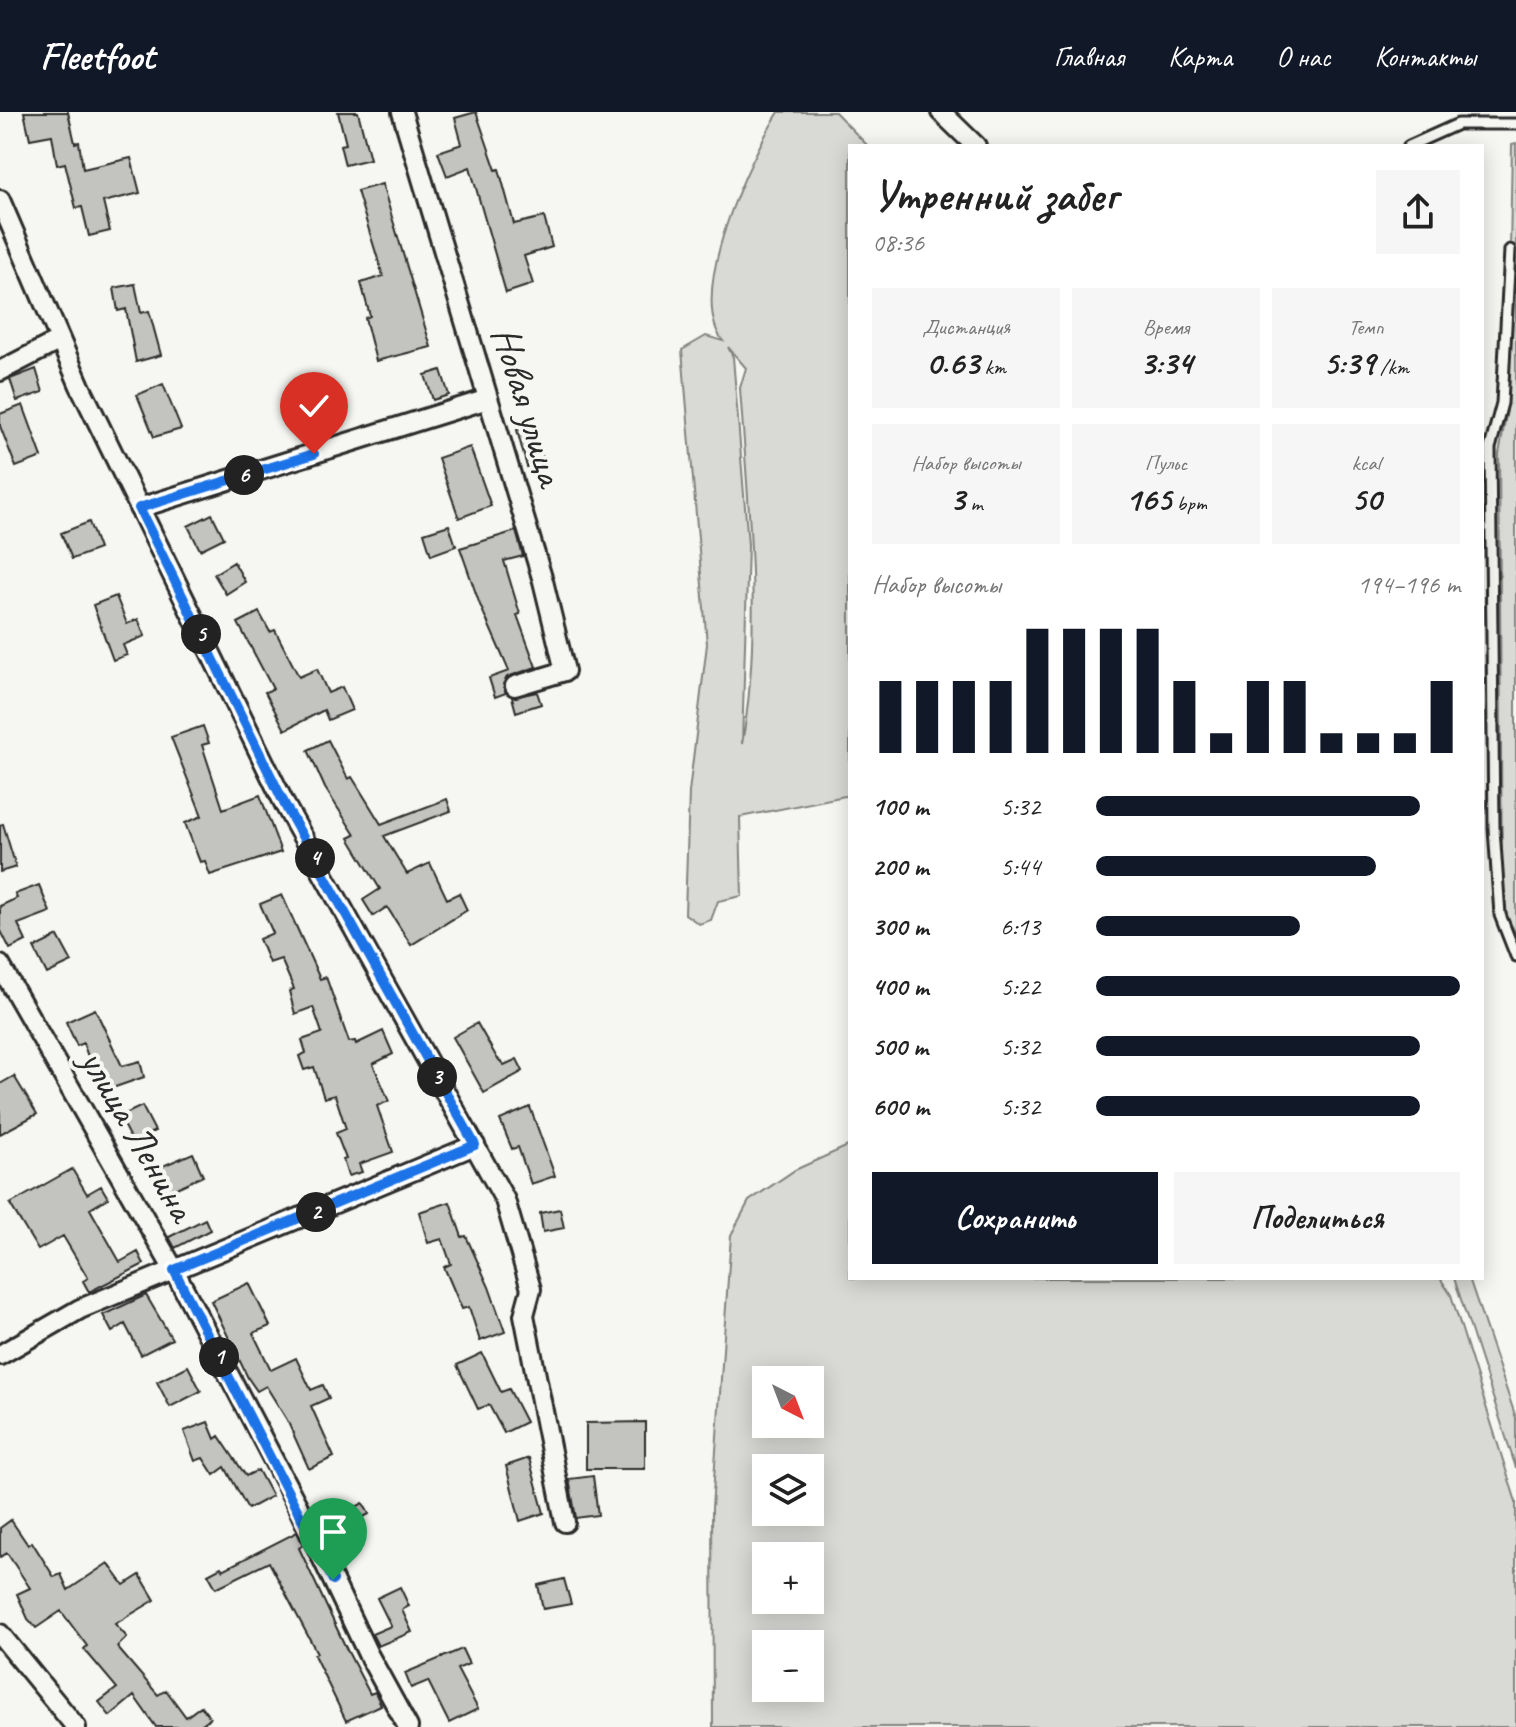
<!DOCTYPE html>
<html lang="ru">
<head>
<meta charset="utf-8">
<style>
	:root { --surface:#fff; --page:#f6f6f6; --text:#222; --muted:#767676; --accent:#111827 }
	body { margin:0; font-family:Caveat,sans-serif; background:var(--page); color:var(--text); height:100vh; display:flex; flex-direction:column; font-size:30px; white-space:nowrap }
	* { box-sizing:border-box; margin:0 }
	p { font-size:26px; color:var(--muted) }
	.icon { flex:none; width:44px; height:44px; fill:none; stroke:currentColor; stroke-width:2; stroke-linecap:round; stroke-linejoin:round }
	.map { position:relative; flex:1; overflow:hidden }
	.sheet { position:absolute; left:848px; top:32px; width:636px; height:1136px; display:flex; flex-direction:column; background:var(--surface); border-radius:0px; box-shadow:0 4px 20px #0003 }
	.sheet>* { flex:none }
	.needle { width:52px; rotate:138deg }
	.controls { position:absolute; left:752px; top:1254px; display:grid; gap:16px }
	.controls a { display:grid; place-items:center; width:72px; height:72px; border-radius:0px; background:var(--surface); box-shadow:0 4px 20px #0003; font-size:40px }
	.pin { position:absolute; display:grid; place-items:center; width:68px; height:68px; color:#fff; margin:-82px -34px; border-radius:50% 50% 50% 0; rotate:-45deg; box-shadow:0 0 8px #0007 }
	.pin .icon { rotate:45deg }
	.km { position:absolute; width:40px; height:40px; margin:-20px; border-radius:50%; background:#222; color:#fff; font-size:22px; line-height:40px; text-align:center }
	.round { display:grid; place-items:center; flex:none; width:84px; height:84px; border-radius:0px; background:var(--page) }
	.headline { display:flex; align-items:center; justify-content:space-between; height:136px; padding:0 24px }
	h1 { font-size:44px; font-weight:800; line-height:60px }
	.metrics { display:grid; grid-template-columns:repeat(3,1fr); gap:12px; height:136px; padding:8px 24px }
	.metrics div { display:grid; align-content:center; border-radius:0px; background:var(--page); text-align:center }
	.metrics b { font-size:34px; font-weight:800 }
	.metrics small { font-size:22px; font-weight:400 }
	.metrics p { font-size:22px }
	.chart { height:224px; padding:16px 24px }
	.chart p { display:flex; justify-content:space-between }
	.chart svg { width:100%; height:144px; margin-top:8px; stroke:var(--accent); stroke-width:6 }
	.button { display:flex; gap:16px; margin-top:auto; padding:16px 24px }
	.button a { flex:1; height:92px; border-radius:0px; background:var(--accent); color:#fff; font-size:32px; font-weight:800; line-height:92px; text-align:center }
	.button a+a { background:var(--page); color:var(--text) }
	ul { padding:0 24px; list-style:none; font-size:26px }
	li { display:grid; grid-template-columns:128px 96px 1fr; align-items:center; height:60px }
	li i { height:20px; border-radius:10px; background:var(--accent) }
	header { display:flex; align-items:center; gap:48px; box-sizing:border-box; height:112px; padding:0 40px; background:var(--accent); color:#fff }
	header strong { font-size:38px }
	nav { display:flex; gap:44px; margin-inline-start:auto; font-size:28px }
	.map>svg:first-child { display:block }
	.green { fill:#d9d9d5; stroke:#828280; stroke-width:2; fill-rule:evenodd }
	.building { fill:#c3c3c0; stroke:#2b2b2b; stroke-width:2 }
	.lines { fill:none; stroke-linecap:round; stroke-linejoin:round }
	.lane-casing { stroke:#2b2b2b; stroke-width:15 }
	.street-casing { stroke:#2b2b2b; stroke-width:24 }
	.lane { stroke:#f6f6f2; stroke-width:9 }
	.street { stroke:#f6f6f2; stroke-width:18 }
	.route-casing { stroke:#fff; stroke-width:16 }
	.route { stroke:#1a73e8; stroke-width:10 }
	.labels { text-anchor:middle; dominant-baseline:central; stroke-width:8; stroke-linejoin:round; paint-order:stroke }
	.street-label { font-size:40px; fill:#2b2b2b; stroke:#f6f6f2 }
</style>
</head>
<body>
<header>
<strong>Fleetfoot</strong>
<nav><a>Главная</a><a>Карта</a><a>О нас</a><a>Контакты</a></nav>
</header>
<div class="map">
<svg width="1516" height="1615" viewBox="0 0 1516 1615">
	<rect width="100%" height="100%" fill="#f6f6f2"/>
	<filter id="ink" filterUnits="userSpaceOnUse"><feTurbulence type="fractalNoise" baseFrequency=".0125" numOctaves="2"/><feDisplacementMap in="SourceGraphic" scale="16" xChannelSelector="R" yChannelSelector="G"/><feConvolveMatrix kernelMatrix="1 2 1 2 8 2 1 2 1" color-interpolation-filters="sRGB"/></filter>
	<g filter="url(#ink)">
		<path class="green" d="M779,0H835L868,34H850V683L740,705L742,784L718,789L711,808L699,812L685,802L689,680L707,532L682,238L706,224L723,229C686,182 750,45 779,0ZM728,235L746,256L740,276C748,392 763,517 742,632L748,433L733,245Z
			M1516,31V822L1507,805L1502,772L1499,342L1507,298L1512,32Z
			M850,1033V1166H1440L1451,1183L1516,1390V1615H713L712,1396L731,1123L749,1089L795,1058ZM810,1268V1312H766V1268ZM766,1356H810V1400H766ZM810,1444V1488H766V1444ZM810,1532V1576H766V1532Z
			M1454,1166H1469L1516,1306V1356Z"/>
		<path class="building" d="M24,0H68L75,31L79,30L83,57L131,46L140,81L103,90L110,119L89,124L82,95L76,96L65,51L57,53L52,23L30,27Z
			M338,0H358L370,47L345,53L340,33L346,32Z
			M476,0L496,58L499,57L514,112L544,105L552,135L524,144L533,172L506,181L470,55L447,64L438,40L462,32L455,6Z
			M382,72L431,235L376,249L365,206L370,204L361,171L383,164L357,79Z
			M135,172L141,201L149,199L161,243L136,250L126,197L118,199L114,176Z
			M36,257L43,280L17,289L10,267Z
			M441,258L449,283L433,288L425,263Z
			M163,272L181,317L154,325L137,283Z
			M23,293L42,345L16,355L0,314V302Z
			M533,313L544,350L527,355L517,318Z
			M470,335L491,394L459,406L438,346Z
			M212,402L224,426L200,438L188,414Z
			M89,410L99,437L72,447L61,421Z
			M449,413L456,434L431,443L424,421Z
			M516,419L523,444L504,449L520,502L517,503L536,555L507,565L503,572L506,581L495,585L489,566L509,559L480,493L460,436Z
			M234,450L245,470L226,482L214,462Z
			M116,484L127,512L138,507L145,524L123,533L127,543L113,548L93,493Z
			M259,500L270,520L275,518L299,565L317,557L328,581L342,575L352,598L328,608L324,598L285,618L265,580L273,577L238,511Z
			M537,580L541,592L516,600L512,585Z
			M203,614L209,631L202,633L223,697L260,683L281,740L210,763L205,749L200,750L185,711L202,704L171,625Z
			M328,628L348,667L352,665L381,712L447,687L451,699L384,724L407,762L430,751L447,787L459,781L467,798L411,833L387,795L373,804L363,788L380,777L349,726L355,723L325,676L308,638Z
			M3,712L16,755L0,760V713Z
			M39,773L50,800L18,812L26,829L10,837L0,817V794L17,786L15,782Z
			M282,783L320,867L326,865L349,930L355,929L356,932L383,919L393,942L373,952L389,989L377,994L393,1040L359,1052L362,1060L348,1064L343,1048L346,1047L336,1021L346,1017L335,983L324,986L314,955L304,958L299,944L306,941L302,928L322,921L313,895L295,902L289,879L294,877L281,847L269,851L259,827L273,821L260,792Z
			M58,824L72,850L47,862L34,836Z
			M95,897L122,954L140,949L144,965L101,980L83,931L77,934L66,910Z
			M477,911L497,946L504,953L517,947L523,959L484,981L453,925Z
			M14,964L37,1002L0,1022V972Z
			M142,994L155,1019L132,1030L119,1005Z
			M530,995L555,1064L531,1072L518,1035L512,1037L500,1008Z
			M193,1041L203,1064L168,1080L158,1056Z
			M72,1057L87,1082L101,1074L108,1086L90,1097L120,1150L138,1140L144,1152L89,1180L83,1169L88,1166L63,1124L38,1138L10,1092Z
			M450,1090L462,1125L466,1124L489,1175L505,1220L480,1229L469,1195L462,1197L444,1155L451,1152L442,1127L428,1131L419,1100Z
			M560,1097L564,1116L543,1120L540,1101Z
			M205,1107L210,1118L175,1136L169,1125Z
			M249,1171L270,1214L253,1221L271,1258L296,1246L311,1278L323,1273L329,1286L311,1294L334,1345L309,1357L287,1308L266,1274L257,1279L248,1266L211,1189Z
			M146,1183L172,1227L141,1243L125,1212L112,1220L103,1203Z
			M482,1241L501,1280L509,1277L526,1310L504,1321L489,1293L478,1297L457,1253Z
			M188,1254L201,1279L170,1295L157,1270Z
			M208,1310L215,1327L219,1324L246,1364L258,1358L272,1384L248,1397L225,1355L214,1363L203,1346L195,1349L184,1319Z
			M645,1310V1357H586V1311Z
			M529,1346L544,1401L520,1409L506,1354Z
			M593,1364L598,1403L576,1406L569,1367Z
			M363,1391L369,1402L336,1420L330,1409Z
			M11,1408L28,1433L32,1430L54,1465L61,1462L68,1478L108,1451L124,1473L140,1463L155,1488L115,1512L127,1525L117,1535L158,1583L166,1578L186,1605L201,1594L210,1606L198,1615H156L134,1584L110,1604L99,1590L117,1576L84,1537L87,1534L61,1499L36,1516L28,1507L17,1482L30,1476L7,1441L0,1445V1416Z
			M297,1420L303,1433L299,1436L347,1538L370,1582L375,1580L381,1593L346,1609L314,1543L317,1541L269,1450L216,1476L208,1462L221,1455L223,1458Z
			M564,1467L571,1492L543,1497L538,1473Z
			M400,1475L409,1494L402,1498L412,1520L378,1534L372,1522L391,1514L377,1486Z
			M462,1537L469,1552L457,1557L478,1597L449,1611L428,1569L411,1576L405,1561Z"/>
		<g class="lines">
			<defs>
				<path id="lane" d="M1409,34L1458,12H1516
					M1510,138L1502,291L1490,336L1494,717L1500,803L1516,844"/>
				<path id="street" d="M402,0L543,469L565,559L515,574
					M941,0L976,34
					M0,88L80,274L286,695L505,1088L531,1177L524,1203L565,1410
					M0,259L60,228
					M139,396L488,287
					M0,853L174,1158L298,1395L368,1542L408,1615
					M0,1243L80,1197L475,1033
					M0,1522L76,1615"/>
			</defs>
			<use href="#lane" class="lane-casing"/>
			<use href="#street" class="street-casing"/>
			<use href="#lane" class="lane"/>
			<use href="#street" class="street"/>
		</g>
	</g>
	<g class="lines" filter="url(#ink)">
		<defs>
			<path id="route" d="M314,342L139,396L286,695L475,1033L174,1158L333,1468"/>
		</defs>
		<use href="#route" class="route-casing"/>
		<use href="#route" class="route"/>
	</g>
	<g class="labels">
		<g class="street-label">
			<text transform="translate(528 294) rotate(73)">Новая улица</text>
			<text transform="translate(138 1023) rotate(60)">улица Ленина</text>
		</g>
	</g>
</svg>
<div class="controls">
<a><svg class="needle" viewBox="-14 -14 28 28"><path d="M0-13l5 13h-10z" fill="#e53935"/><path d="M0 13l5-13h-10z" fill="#767676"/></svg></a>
<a><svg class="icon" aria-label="layers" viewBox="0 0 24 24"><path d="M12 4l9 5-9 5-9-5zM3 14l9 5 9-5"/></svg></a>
<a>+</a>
<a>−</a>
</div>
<div class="pin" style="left:333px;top:1468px;background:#1e9e55"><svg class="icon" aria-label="arrive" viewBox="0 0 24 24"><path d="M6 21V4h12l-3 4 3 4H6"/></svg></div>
<div class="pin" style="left:314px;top:342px;background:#d93025"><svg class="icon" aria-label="check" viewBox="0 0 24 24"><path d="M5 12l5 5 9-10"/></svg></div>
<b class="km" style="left:219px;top:1245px">1</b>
<b class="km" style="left:316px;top:1100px">2</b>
<b class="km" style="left:437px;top:965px">3</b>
<b class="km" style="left:315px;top:746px">4</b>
<b class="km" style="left:201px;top:522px">5</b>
<b class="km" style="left:244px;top:363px">6</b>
<section class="sheet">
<div class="headline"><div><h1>Утренний забег</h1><p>08:36</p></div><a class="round"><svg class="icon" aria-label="share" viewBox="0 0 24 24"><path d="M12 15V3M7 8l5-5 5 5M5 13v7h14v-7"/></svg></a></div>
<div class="metrics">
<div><p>Дистанция</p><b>0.63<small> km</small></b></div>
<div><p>Время</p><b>3:34</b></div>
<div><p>Темп</p><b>5:39<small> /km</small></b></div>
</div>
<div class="metrics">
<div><p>Набор высоты</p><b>3<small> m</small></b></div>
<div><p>Пульс</p><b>165<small> bpm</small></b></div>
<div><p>kcal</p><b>50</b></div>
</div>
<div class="chart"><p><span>Набор высоты</span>194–196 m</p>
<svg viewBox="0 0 160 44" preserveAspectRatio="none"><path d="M5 44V22M15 44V22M25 44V22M35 44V22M45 44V6M55 44V6M65 44V6M75 44V6M85 44V22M95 44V38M105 44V22M115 44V22M125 44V38M135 44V38M145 44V38M155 44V22"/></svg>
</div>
<ul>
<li><b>100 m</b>5:32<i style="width:89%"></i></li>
<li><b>200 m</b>5:44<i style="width:77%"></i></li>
<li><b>300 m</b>6:13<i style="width:56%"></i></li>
<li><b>400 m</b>5:22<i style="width:100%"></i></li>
<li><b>500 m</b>5:32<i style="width:89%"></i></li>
<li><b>600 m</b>5:32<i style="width:89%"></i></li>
</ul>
<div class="button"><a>Сохранить</a><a>Поделиться</a></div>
</section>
</div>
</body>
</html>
